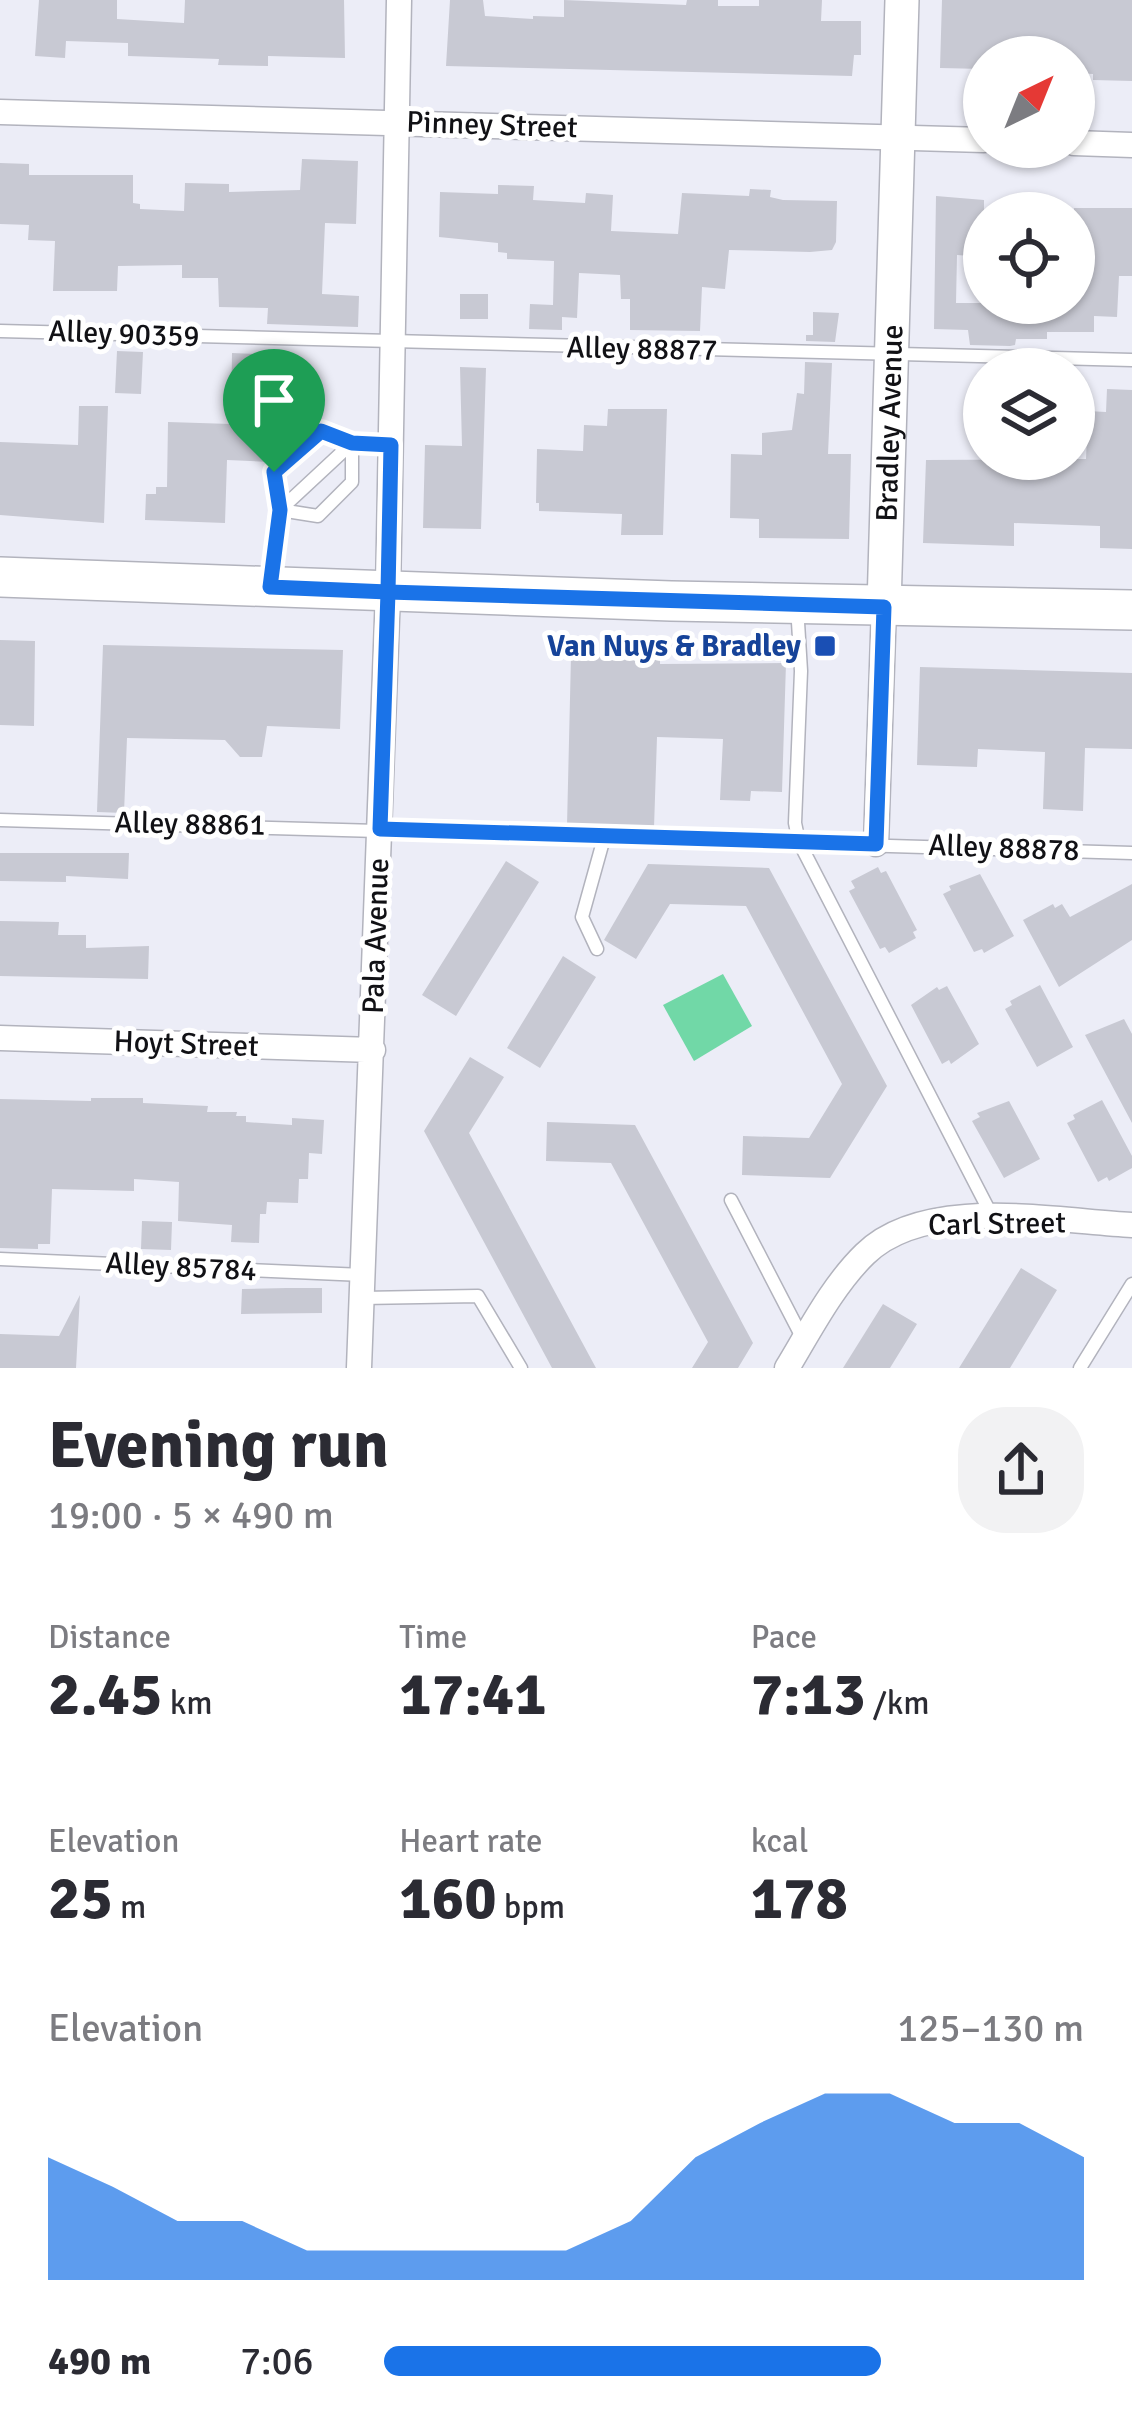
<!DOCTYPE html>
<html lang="en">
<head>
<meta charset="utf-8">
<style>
	:root { --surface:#fff; --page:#f2f2f3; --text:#2b2b33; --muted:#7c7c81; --accent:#1a73e8 }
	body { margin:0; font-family:Signika,sans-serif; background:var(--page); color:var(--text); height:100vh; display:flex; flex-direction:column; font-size:45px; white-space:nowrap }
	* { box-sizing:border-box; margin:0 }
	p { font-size:39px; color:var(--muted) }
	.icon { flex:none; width:66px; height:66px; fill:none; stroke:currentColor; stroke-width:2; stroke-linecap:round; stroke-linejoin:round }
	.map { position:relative; height:1368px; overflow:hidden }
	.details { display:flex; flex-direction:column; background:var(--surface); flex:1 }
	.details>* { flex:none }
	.needle { width:78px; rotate:43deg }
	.tools { position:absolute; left:963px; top:36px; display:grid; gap:24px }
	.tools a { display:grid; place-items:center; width:132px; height:132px; border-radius:50%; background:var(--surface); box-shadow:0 3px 9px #0004; font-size:60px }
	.pin { position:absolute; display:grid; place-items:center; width:102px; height:102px; color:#fff; margin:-123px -51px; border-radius:50% 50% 50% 0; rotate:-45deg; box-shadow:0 0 12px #0007 }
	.pin .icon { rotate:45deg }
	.round { display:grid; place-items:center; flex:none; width:126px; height:126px; border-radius:48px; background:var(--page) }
	.headline { display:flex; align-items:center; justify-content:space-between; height:204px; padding:0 48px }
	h1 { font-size:66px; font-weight:700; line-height:90px }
	.metrics { display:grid; grid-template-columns:repeat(3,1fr); gap:18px; height:204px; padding:12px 48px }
	.metrics div { display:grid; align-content:center }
	.metrics b { font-size:60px; font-weight:700 }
	.metrics small { font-size:33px; font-weight:400 }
	.metrics p { font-size:33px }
	.chart { height:336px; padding:24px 48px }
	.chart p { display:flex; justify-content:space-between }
	.chart svg { width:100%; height:216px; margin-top:12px; fill:var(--accent); opacity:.7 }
	ul { padding:0 48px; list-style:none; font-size:39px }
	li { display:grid; grid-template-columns:192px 144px 1fr; align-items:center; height:90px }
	li i { height:30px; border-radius:15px; background:var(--accent) }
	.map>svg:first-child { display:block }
	.green { fill:#71d8a7 }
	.building { fill:#c8c9d3 }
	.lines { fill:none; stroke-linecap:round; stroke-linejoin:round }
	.lane-casing { stroke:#b2b3bd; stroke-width:15 }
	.street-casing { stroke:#b2b3bd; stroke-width:27 }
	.secondary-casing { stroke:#b2b3bd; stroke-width:36 }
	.primary-casing { stroke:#b2b3bd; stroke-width:42 }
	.lane { stroke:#fff; stroke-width:12 }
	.street { stroke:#fff; stroke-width:24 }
	.secondary { stroke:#fff; stroke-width:33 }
	.primary { stroke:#fff; stroke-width:39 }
	.route-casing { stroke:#fff; stroke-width:24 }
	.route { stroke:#1a73e8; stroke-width:15 }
	.transit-dot { fill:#1a4fb4; stroke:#fff; stroke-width:4.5 }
	.labels { text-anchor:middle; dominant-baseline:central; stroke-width:10; stroke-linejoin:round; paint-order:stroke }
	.street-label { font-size:30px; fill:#111115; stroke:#fff }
	.transit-label { font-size:30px; font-weight:bold; fill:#164399; stroke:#fff; text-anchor:end }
</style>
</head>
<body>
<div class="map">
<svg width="1132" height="1368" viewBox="0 0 1132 1368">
	<rect width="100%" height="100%" fill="#ecedf7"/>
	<path class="green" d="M723,974L752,1026L694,1061L663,1005Z"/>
	<path class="building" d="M39,0H117V19L184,23L185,0H344L345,58L268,56V66L218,65L219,59L128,56V43L66,41L65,58L35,56Z
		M450,0H483L485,16L533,19V16L564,17V0L686,5L687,0H718V6H759V0H822L821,21H861V55H854L852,76L446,66Z
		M942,0H1132V81L1093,80V74L1074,73V57H984V69L940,68Z
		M302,159L358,161L356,224L325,223L322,294L359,296L358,327L267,324L268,308L219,307L218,278H182V265L118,266L117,291H53L55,241L28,240L29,225L0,224V163L29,164V175H133V203L140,204V209L184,211L185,183L229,184V192L300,190Z
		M498,185L534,186L533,200L585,203L586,193L613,195L611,231L678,234L682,193L749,196L750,189L771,190L770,197L783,200L837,201L836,242L832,250L810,252L729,250L725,289L702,287L700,331L630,330V299H621L620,275L579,273L577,318L562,317V330L529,329L530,304L553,305L554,261L507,259V253L498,252V243L439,237L440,192L498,194Z
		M936,196L984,200V257L957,255L956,303H1074V208H1132V276H1119L1117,317L1094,316V332H1047V339H1016L1015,345L1010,346L970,345L968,330L934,329Z
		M460,294H488V319H460Z
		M813,312L839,313L835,342L806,341V335H813Z
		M117,351L143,352L141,394L115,393Z
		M232,353L276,355L273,459L270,462L227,460L225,523L145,520L146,494H156V487H167L168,422L231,424Z
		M805,362L832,363L828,454H851L849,539L759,538V519L730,518L731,454L762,455V433L792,430L797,393L804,394Z
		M460,367L486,368L481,529L423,528L425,445L462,446Z
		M1107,389L1132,390V549L1100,548V526L1014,523V546L923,543L926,460L1086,459L1088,411L1106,412Z
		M79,406H108L104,523L0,515V442L78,445Z
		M608,409H667L663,535H621L622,514L539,511V503H536L537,449L583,451L584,425L607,426Z
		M0,640L35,641L34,726L0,725Z
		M103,645L343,650L340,729L267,726L262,757H240L225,740L127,738L124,813L97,812Z
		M619,653L660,654V664L786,663L782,792L751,791L750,801L720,800L723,739L657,737L654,828L567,826L571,656L619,657Z
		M920,667L1132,673V749L1085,748L1083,811L1043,809L1045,752L978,749L977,767L917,765Z
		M0,853H129L128,879L66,876V882L0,881Z
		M506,861L539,882L456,1016L422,995Z
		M648,864L769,868L887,1086L830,1178L742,1175L743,1136L809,1138L842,1084L746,906L670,904L636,959L604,940Z
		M878,867L881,873L886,871L917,930L913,932L916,938L889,953L885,947L880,949L849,891L855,888L851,881Z
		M980,874L1014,936L984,953L982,949L974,952L943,894L951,890L949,886Z
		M1132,884V940L1059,987L1023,920L1053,904L1055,908L1062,904L1070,917Z
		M0,921L59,922L58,935H86V948L149,946L148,979L0,976Z
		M563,956L596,977L540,1068L507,1048Z
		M1040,985L1073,1047L1037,1067L1005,1009L1012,1005L1010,1001Z
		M947,986L979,1044L951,1064L949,1060L942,1064L911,1005L937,987L939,990Z
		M1124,1019L1132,1034V1123L1085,1035Z
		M470,1057L504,1077L469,1133L596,1368H552L424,1131Z
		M91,1098H143V1103L208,1106L207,1112H237L236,1116H246V1122L292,1125V1118L324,1120L322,1154L309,1153L308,1179H299L298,1203L267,1202L266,1214H260L259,1243L231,1242L232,1225L178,1221L179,1182L134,1179V1191L52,1189L50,1244H38V1249L0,1248V1099L91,1101Z
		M1102,1100L1132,1156V1168L1109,1181L1107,1177L1098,1182L1067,1123L1075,1119L1073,1115Z
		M1009,1101L1040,1159L1004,1178L972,1121L980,1117L977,1113Z
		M547,1122L635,1125L753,1343L738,1368H692L708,1342L611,1163L546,1161Z
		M142,1221L172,1222L171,1250L141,1249Z
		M1021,1268L1057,1290L1010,1368H959Z
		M287,1288H322V1313L241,1314L242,1289Z
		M80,1295L76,1368H0V1334L59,1336Z
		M883,1304L917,1324L890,1368H843Z"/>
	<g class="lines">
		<defs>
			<path id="lane" d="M0,331L1132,360
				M280,510L318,516L352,482V443
				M280,510L352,443
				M271,582L280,510L274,472L321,431L352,443L391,445
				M797,606L801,671L795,823L799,842L992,1216
				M0,820L1132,853
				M597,949L582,917L604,838
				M731,1200L803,1339
				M0,1259L363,1275
				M362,1298L478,1296L521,1368
				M1080,1368L1132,1284"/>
			<path id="street" d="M0,112L984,140
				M1074,143L1132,145
				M876,844L884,606
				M0,1038L373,1050
				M359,1368L388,592L399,0
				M787,1368C810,1330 833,1285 865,1254C925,1195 1055,1221 1132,1225"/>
			<g id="secondary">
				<path id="s1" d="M884,606L902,0"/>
			</g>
			<path id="primary" d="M0,577L671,601L1132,610"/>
		</defs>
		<use href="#lane" class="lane-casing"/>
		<use href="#street" class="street-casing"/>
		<use href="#secondary" class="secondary-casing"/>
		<use href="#primary" class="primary-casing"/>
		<use href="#lane" class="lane"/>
		<use href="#street" class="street"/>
		<use href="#secondary" class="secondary"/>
		<use href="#primary" class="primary"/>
	</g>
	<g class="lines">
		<defs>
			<path id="route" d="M274,472L280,510L270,587L388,592L380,829L876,844L884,607L388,592L391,445L352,443L321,431L274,472"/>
		</defs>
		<use href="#route" class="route-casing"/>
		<use href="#route" class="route"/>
	</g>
	<rect class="transit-dot" x="813" y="634" width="24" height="24" rx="6"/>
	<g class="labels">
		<g class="street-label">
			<text transform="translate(492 125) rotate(2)">Pinney Street</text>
			<text transform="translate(124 334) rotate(2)">Alley 90359</text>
			<text transform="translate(642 349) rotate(1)">Alley 88877</text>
			<text stroke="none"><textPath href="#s1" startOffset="183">Bradley Avenue</textPath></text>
			<text transform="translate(190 824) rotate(1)">Alley 88861</text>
			<text transform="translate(1004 848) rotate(2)">Alley 88878</text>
			<text transform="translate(376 936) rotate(-88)">Pala Avenue</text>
			<text transform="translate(186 1044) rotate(2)">Hoyt Street</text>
			<text transform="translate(997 1224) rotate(-1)">Carl Street</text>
			<text transform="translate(181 1267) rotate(3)">Alley 85784</text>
		</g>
		<g class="transit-label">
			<text x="801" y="646">Van Nuys &amp; Bradley</text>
		</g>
	</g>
</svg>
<div class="tools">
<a><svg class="needle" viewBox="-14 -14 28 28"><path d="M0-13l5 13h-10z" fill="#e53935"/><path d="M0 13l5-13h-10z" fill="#7c7c81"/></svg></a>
<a><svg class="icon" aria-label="locate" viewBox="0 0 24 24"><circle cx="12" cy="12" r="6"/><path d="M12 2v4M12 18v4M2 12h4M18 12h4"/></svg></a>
<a><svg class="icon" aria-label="layers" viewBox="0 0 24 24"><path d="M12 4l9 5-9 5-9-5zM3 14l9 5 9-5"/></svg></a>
</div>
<div class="pin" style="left:274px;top:472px;background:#1e9e55"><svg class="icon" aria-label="arrive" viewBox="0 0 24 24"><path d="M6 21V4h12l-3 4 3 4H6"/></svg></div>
</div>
<section class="details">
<div class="headline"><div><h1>Evening run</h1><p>19:00 · 5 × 490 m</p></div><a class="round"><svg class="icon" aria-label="share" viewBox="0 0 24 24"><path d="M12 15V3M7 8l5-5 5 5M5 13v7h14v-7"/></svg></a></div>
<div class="metrics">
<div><p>Distance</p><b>2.45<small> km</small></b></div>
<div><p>Time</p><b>17:41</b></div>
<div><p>Pace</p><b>7:13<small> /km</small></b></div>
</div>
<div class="metrics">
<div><p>Elevation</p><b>25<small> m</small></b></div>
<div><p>Heart rate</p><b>160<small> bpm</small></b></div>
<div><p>kcal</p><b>178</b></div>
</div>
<div class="chart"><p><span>Elevation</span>125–130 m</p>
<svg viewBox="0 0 160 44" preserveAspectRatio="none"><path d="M0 44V19L10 25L20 32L30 32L40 38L50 38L60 38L70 38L80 38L90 32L100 19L110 12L120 6L130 6L140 12L150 12L160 19V44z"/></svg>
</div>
<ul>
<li><b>490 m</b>7:06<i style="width:71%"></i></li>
</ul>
</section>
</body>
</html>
